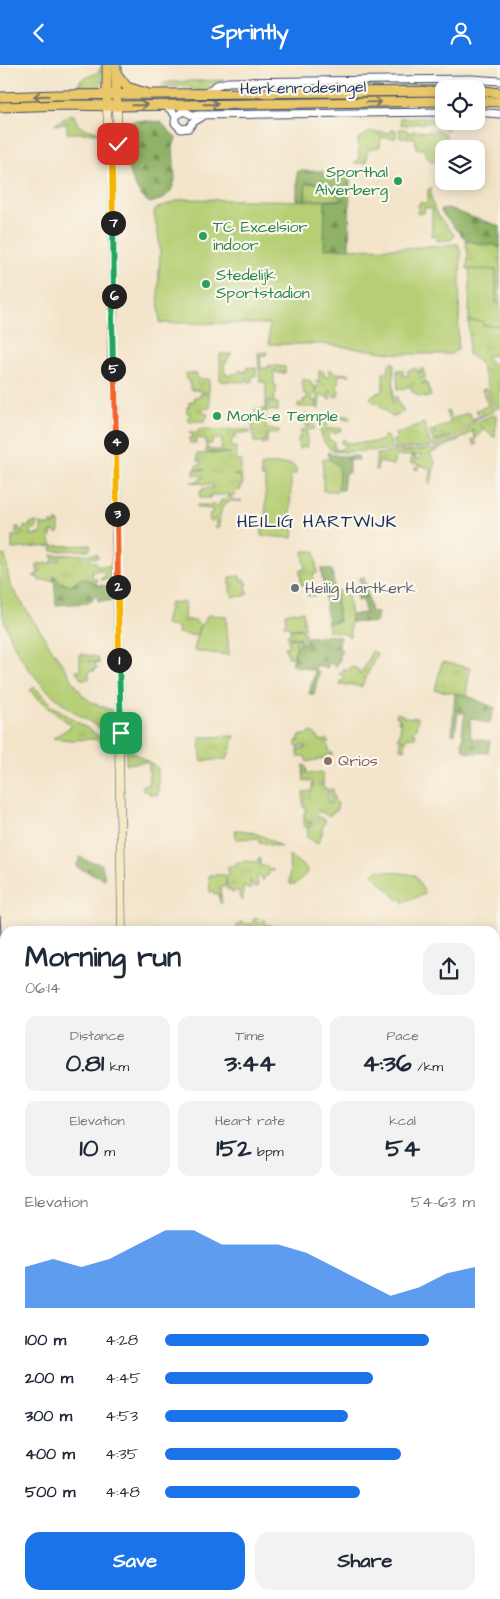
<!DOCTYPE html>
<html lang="en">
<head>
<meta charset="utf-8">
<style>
	:root { --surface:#fff; --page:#f2f2f3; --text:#1f2937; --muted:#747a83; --accent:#1a73e8 }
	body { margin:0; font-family:"Architects Daughter",sans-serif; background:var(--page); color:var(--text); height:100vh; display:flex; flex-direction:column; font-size:19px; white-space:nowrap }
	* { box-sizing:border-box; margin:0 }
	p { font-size:16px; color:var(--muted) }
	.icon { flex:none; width:28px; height:28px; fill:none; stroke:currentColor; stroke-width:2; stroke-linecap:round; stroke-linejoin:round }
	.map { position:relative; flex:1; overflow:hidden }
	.panel { position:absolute; left:0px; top:861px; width:500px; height:674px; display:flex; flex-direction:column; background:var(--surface); border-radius:15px 15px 0 0; box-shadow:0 2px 12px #0003 }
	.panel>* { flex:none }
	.tools { position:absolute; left:435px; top:15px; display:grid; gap:10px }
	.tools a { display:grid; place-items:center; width:50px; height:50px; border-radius:10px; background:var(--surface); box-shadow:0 2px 12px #0003; font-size:25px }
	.pin { position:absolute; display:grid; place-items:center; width:42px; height:42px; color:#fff; margin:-21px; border-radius:10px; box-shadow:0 2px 8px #0006 }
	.km { position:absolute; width:25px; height:25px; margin:-12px; border-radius:50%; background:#222; color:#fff; font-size:14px; line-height:25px; text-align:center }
	.round { display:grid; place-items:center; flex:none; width:52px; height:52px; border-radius:15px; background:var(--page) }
	.overview { display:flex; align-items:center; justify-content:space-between; height:85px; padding:0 25px }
	h1 { font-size:28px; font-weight:700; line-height:38px }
	.metrics { display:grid; grid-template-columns:repeat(3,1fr); gap:8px; height:85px; padding:5px 25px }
	.metrics div { display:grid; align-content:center; border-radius:12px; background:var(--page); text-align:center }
	.metrics b { font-size:25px; font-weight:700 }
	.metrics small { font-size:14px; font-weight:400 }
	.metrics p { font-size:14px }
	.chart { height:140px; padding:10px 25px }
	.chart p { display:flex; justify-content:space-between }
	.chart svg { width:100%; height:90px; margin-top:5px; fill:var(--accent); opacity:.7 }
	.button { display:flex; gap:10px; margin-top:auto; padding:10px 25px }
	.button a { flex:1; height:58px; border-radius:15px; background:var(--accent); color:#fff; font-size:20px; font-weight:700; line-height:58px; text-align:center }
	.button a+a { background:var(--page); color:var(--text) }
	ul { padding:0 25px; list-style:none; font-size:16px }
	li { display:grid; grid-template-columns:80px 60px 1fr; align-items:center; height:38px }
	li i { height:12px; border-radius:6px; background:var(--accent) }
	header { display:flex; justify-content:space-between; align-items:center; height:65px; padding:0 25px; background:var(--accent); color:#fff; font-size:22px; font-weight:700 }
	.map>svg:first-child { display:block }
	.grass { fill:url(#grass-tufts); stroke:#687f6a }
	.forest { fill:url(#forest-firs); stroke:#567062 }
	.park { fill:#b6cf75; stroke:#687f6a }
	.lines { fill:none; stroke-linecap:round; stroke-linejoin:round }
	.tertiary-casing { stroke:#3b4a6e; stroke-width:9 }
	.secondary-casing { stroke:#3b4a6e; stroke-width:9 }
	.primary-casing { stroke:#3b4a6e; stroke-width:11 }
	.trunk-casing { stroke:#3b4a6e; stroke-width:11 }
	.tertiary { stroke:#fff; stroke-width:7 }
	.secondary { stroke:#f7e9c3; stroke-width:8 }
	.primary { stroke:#eac769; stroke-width:9 }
	.trunk { stroke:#eac769; stroke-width:9 }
	.rail { stroke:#1b2f5e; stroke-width:1 }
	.oneway { stroke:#787363 }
	.split-1-casing { stroke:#fff; stroke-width:10 }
	.split-2-casing { stroke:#fff; stroke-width:10 }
	.split-3-casing { stroke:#fff; stroke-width:10 }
	.split-4-casing { stroke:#fff; stroke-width:10 }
	.split-5-casing { stroke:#fff; stroke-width:10 }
	.split-6-casing { stroke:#fff; stroke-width:10 }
	.split-7-casing { stroke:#fff; stroke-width:10 }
	.split-8-casing { stroke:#fff; stroke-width:10 }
	.split-1 { stroke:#22a559; stroke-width:6 }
	.split-2 { stroke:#f5b400; stroke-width:6 }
	.split-3 { stroke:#f0652b; stroke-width:6 }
	.split-4 { stroke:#f5b400; stroke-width:6 }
	.split-5 { stroke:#f0652b; stroke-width:6 }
	.split-6 { stroke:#22a559; stroke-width:6 }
	.split-7 { stroke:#22a559; stroke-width:6 }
	.split-8 { stroke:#f5b400; stroke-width:6 }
	.leisure-dot { fill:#2e9e5b; stroke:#fbf7ec; stroke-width:2 }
	.worship-dot { fill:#6b7280; stroke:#fbf7ec; stroke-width:2 }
	.education-dot { fill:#8d6e63; stroke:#fbf7ec; stroke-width:2 }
	.labels { text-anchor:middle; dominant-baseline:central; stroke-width:4.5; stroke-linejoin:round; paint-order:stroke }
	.street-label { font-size:16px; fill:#1b2f5e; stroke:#fbf7ec }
	.leisure-label { font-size:16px; fill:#27864d; stroke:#fbf7ec; text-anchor:start }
	.worship-label { font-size:16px; fill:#5b616d; stroke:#fbf7ec; text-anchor:start }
	.education-label { font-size:16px; fill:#785e54; stroke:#fbf7ec; text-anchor:start }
	.neighbourhood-label { font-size:18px; letter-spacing:1px; fill:#1b2f5e; stroke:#fbf7ec }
</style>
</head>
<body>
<header><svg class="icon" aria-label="back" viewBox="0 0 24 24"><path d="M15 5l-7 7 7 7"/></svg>Sprintly<svg class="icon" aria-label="person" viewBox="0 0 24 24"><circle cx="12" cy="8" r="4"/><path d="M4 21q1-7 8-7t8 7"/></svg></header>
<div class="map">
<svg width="500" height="1534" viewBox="0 0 500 1534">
	<defs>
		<pattern id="grass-tufts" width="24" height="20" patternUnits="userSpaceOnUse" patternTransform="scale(1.25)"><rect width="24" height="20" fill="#b6cf75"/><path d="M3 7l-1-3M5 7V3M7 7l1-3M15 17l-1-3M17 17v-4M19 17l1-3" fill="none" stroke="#9cb268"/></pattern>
		<pattern id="forest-firs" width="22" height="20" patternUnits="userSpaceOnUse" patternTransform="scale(1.25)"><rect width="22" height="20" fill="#90b266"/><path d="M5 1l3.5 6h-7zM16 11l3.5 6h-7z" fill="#759157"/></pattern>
	</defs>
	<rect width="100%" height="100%" fill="#fbf7ec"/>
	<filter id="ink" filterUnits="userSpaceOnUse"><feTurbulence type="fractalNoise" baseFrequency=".02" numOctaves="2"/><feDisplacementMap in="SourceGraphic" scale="10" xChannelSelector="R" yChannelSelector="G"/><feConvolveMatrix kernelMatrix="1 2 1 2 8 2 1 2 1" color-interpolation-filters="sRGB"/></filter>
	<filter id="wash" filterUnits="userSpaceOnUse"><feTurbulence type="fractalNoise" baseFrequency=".0096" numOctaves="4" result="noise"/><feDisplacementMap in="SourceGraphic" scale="20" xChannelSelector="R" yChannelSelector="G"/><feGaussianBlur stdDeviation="1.12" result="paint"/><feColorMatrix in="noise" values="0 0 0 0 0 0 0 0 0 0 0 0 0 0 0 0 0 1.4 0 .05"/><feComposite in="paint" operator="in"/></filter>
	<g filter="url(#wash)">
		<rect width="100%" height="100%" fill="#f3e4c9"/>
		<path class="grass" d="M102,0L101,18L97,26L93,27L81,24V22H77L81,15L97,8Z
			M224,15L205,25H198L185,21L162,22L163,19L168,17Z
			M465,17L500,19V22L471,20L272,22C253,22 234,26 214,25L222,20Z
			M444,29V33L164,37L168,34H212L220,31Z
			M173,42L196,44L444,42V45L175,48Z
			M69,50H74C80,68 87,62 101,68L103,71L99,68H67V59L54,60Z
			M400,53H443L444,56H446L447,65H444L436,57L423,58L422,59L420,58L412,59L411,58L407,61L406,59L401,60Z
			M399,64H406L410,68L414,66L432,67L434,65H439L446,70L444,83L438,98C425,93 429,94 423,84H417L415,73H400Z
			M390,65H396V73H381L380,82L367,86L366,98H355V96L359,94L358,74L372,66L373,68L377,66L378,68L381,66L382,68L384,66L385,68L387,67L389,69L391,67Z
			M305,118L326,119L345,135H305Z
			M431,123C431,146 439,153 454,169L453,173L450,175L437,176V171H432V143H424V148H417L418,141L420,137L425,139L428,136V124Z
			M465,175C476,178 491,177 500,183V238H496V205L467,204L468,187Z
			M469,256H483L484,260L500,261V291L489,290L486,293L494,300L500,301V342L496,344L481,301L478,296L467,288L469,282Z
			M267,287L266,290L260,292L261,304L269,302V300L285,302V308H277L276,305L274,306V320H276V330H275L274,337H269V335H267V340H269V338H278V346L266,345V364L279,365V368L267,369V378H265L263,380V376L266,374L262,377H254C254,368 251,361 252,351H255V344H266V317H260L258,288Z
			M220,289H232L228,293L227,297H224L225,309H228V311H231V309L239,308V305L246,307L247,302L256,303V311H252V317H248L247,312L245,313V317L220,316Z
			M391,297L394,298L393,337H396V331L400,342H402L404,347L392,352L376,337L375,338L370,333L372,332L371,331L383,326V308H388L389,299H391Z
			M414,303L419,305L423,303L424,306L417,308L424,307L426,311L419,313L424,312L426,317L421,319L427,318L431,331L425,333L424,331L419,332L418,329L416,330L415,327H412L410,321L398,325L397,305H403V311H408V305H414Z
			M329,304L335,308L350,309V310H339L337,325L340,326L338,327V332L333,331L330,326L329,329L331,334H328V331H320L319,344L317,343V330H316V322L320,318L315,317H319V305L324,307V312H329Z
			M186,308L197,309V314H209V327H200L199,325H191L189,315H186Z
			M302,314L311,316V320L315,321V329L313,330L312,336H316V342H298V339L303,338V335L306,334L307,329H304L302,318H301Z
			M485,324H487L494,346L474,355L458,370L434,382L432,378L451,371L433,376L429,366L433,365L435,370L434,365L450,358L446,347L448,346L451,354L468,348L471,349L468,350L469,352L471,351L472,354L484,350L483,347L478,349L476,345L488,341L482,325Z
			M200,329H209L210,343L202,344V346L208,349V351L205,353V356H188V352L190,351V348H187V342H189V337L194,336V332L200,331Z
			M304,349L313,352L315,364L307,365V382H301V384H299L298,373H301V365H305L307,362L311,360L306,361L305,359H301V354L305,351Z
			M493,350L496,351L495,373L479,360L483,364L474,376L477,378L475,381L471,375L476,374L472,367L474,364L466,371L430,389L435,398L431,419L428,418L432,404L419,400L418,405L415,404V402L417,403L418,400L415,398L414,399H411V391L416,392L415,394H421V390L396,391L393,400L379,397L377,405H375L377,389L434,384L458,373L473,358Z
			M328,351H350V354L332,352L330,355H328L327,365L333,363L342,364L341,366H338L335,369L332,367L329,370L328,376L331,375L334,377L335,385L342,384L345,381L344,379L341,378L343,374L348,378L377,377L378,376H381L385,370L390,375L391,384L389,385L342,387C322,387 321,368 317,352H319L320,355L327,354Z
			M424,358L431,382L394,385L393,375H397L395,369Z
			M199,364L249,365L250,366V368H236V373L232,374L231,382H236V396H242L240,410H233L242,411L241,415L243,416L242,421H240L241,425L236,426L235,428L236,430L228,431H231L232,435L242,436C239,436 236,436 233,436C220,437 220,451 219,463H215L216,454L214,453L213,456H209L210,453L209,452L213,444L197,443V440H215L218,442L221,435H226L228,427L224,430H210V433H200V426H203V423H213V420L191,417L200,416V413L204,412L203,410H194V405H205L195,404L196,400H201V396H197V389L231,388L206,387V382L211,385H221L222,374H213L212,378L206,381V374L196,373V378H190L189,373H193V370L189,367H198Z
			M37,457V462L35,465L32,462L31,470L41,469V458L43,460H51L52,457L53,460H55V457H59V468L56,469V467L52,466L51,472H49L52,481L91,480L90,485L52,486L51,481L12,484V471H20L19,468L16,469V462H19L20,465H23L24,462L30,461V458Z
			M303,486H315L317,508L313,509L315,531H307L306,520H301L300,505L305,504Z
			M97,489L98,493H89V496L96,497L97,501H112L113,517L108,514L101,515V513L105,512V508L102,507L101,505L93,506L92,511L93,514H97L96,520L92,516L79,515C71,524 62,519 54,511V515L39,516V513L34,512V510H38L37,507H40V504L37,505V499L52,498V496H59V493L52,494V490Z
			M240,511L241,515L245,514V517H247L248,519H246L248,529H245V531L232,532L230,525V512Z
			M347,524L351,550L350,572L342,568L329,566L328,558L339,556L336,526Z
			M170,537L185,538L184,554L195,556L200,560L196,571L178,568L179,563L165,560Z
			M303,546L305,563L290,564L289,561H284V559L286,558L285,548Z
			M303,564V568H305L307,578L300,579L299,577H295L297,580L293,592H288V587H286L285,582L289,581L288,574L300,573V576L304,575L303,572L294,573L292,571V573H288L287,570L290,569V565Z
			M372,586L377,588L366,613L363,612L366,614L361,622L348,619V620L340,619V616H344V611L339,609V607H345L342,603L348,605L351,601L359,605V609L360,610Z
			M80,589L97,592L99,597L88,596L100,598L95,599V602L98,603L93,604L95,606H89V614H81L76,606H80Z
			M442,597L470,603L466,630L435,625Z
			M35,622L56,643L108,677L110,683L96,674L71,675L53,673L72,661L34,630L30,625Z
			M397,648L403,650V652L418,653L416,664H413V668H416L415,672L406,673L405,685L400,684L401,678L399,677L403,675L397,673L399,672L401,658L398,657V655H401L399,654V652H396Z
			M312,667L315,669L316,672H318L319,675H323L324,677L326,674L329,677L326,679L329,683L328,684L333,689L325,690L326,693L307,697L305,691H298V683L305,684V681H296V676L298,675L299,677V672H301V670H309V668Z
			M235,671L227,694L201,696L200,672Z
			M126,683L158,703V730L149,729V726H143V720H149V697L126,699Z
			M305,700L308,709L321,707L323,709V723L328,724V738H331L330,724H333L335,737L338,738L337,746L335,745L333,748H331L330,751L318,746L313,757L307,758L315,759L318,751L326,755L321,766L323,767L317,779L306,771L309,767L307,766V764H309L307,762L312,761L304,762V747L306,746V742H303V727L312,726V721L314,720H312V716H304L303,701Z
			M235,765C252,765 267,772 281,782L259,778V773L236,774Z
			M260,792V801H268L269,804H273V806H268L269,810L264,812V815H261V811H257L258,822H254V819H251L250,814L251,824H247L246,821H243V835H241L238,825L232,828L231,824L227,825L226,813V821L220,823L222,838H220L218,828L214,829L213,826L210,827L209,810H228V801H236V798H242L244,796L255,797Z
			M258,853L259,859L262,858V856L265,854L266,860H271V866H253L251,861L252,866H230L234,864L235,866H238L237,860L241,859V857H243L244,859H251L254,857L253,854Z"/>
		<path class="forest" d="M135,55L161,57L176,73L173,82L175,115L171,126L163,134L150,138C131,129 110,66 135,55Z
			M297,106H323V111H333L334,106H350L349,184H324L325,136L344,135L326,119L306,118L305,135H297Z
			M448,143L471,152L500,161V183C493,178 484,180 476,178C461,175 452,159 442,148L441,145Z
			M328,387L339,391H358L359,395H349V408H345L343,425H335L339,408L329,398L330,394L327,390Z
			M321,503L332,505L339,556L328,558Z
			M54,510C65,523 70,522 82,513L92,516L96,520L109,521L113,519V536H98V532H94L89,538L56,540Z
			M364,512L371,547L378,548L376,558L351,557V550L365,548L363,535L357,536L356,523L361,522L359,513Z
			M327,570L340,572L339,584L342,585L338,593L341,594L339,596H338L336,602H335V600L329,598L327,603L316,600L315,606L319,607L314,629H309L315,606L292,600L297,580L307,578V573L309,572Z
			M455,628L466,630L495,643L489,659L471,653L470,655L471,673L490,676L488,688C473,687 458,692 463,671L462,667L465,648H458L455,669H452Z
			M80,792L88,796L102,799L105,814L76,802Z"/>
		<path class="park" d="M182,134L325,136L324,184L405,183L458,179L461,188L458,284L451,289H400L322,279H269V259L160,258L158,229L160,185L158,168L154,149L155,144Z
			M470,204L496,205V238H500V261L483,260V256H469Z
			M323,394H329L339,402L338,426H323Z
			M267,399H291L296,403V409H291L290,461H294L293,473L262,471V462L266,461L265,412H261V401Z
			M0,488L1,491L5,490L10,520L83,631L93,638L114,646L111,670C96,660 79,651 65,640C33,617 4,575 0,534C0,519 0,503 0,488Z
			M208,550L226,551L229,590L194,586L199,563Z
			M289,790L307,804L306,809L296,819H290Z
			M377,805L415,810L425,828L403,839L402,832L398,835L373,809Z"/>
	</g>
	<g filter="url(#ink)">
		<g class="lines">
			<defs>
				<path id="tertiary" d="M204,29L217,20L228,17L471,14L500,16
					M163,40L170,44L176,51L175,58L181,64L189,63L193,57L202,52
					M476,47L500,49
					M176,51L184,46L192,50L444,47"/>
				<path id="secondary" d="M107,41L109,91L112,102L114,243C110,263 111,298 115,319L117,439L116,472L121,668L119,678L122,866
					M112,102C119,81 117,63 117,41
					M0,1019L5,1016
					M495,1043L500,1048
					M495,1330L500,1320
					M0,1351L5,1360
					M495,1361L500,1360
					M0,1384L5,1381
					M418,1530L421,1534"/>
				<path id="primary" d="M116,0L117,41
					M117,9L127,22L146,28
					M107,41V0"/>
				<path id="trunk" d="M476,25L500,28
					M0,32L58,30L444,26
					M476,36L500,37
					M0,42L67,40L117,41L444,36"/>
			</defs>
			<use href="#tertiary" class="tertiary-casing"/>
			<use href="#secondary" class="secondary-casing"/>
			<use href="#primary" class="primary-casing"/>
			<use href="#trunk" class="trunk-casing"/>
			<use href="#tertiary" class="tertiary"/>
			<use href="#secondary" class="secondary"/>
			<use href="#primary" class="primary"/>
			<use href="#trunk" class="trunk"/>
			<path class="rail" d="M0,851L1,870L0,899"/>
		</g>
		<defs><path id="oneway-shaft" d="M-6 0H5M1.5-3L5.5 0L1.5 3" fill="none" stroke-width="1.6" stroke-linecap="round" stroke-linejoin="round" transform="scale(1.25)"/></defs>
		<g class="oneway">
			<use href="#oneway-shaft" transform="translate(41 31) rotate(178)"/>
			<use href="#oneway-shaft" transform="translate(374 37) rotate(-1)"/>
			<use href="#oneway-shaft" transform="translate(211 39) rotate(-1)"/>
			<use href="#oneway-shaft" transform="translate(140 40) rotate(-1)"/>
		</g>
	</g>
	<g class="lines" filter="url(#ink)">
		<defs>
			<path id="split-1" d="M119,595L121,668"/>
			<path id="split-2" d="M118,522L119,595"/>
			<path id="split-3" d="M117,449L118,522"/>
			<path id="split-4" d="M116,377L117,449"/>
			<path id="split-5" d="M113,304L115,319L116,377"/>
			<path id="split-6" d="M113,304L112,252L114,231"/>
			<path id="split-7" d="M113,158L114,231"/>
			<path id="split-8" d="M113,158L112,102L118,79"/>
		</defs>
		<use href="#split-1" class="split-1-casing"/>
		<use href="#split-2" class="split-2-casing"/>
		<use href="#split-3" class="split-3-casing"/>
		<use href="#split-4" class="split-4-casing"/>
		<use href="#split-5" class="split-5-casing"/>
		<use href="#split-6" class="split-6-casing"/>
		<use href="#split-7" class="split-7-casing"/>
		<use href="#split-8" class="split-8-casing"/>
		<use href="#split-1" class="split-1"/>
		<use href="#split-2" class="split-2"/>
		<use href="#split-3" class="split-3"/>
		<use href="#split-4" class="split-4"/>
		<use href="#split-5" class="split-5"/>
		<use href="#split-6" class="split-6"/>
		<use href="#split-7" class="split-7"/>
		<use href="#split-8" class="split-8"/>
	</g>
	<g class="leisure-dot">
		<circle cx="398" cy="116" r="5"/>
		<circle cx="203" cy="171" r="5"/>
		<circle cx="206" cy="219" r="5"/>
		<circle cx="217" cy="351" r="5"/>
	</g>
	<circle class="worship-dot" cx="295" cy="523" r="5"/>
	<circle class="education-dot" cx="328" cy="696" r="5"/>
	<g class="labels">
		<g class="street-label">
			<text transform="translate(303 23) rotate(-1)">Herkenrodesingel</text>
		</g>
		<g class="leisure-label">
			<text x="388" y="107" text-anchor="end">Sporthal<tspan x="388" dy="18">Alverberg</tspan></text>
			<text x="213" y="162">TC Excelsior<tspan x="213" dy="18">indoor</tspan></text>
			<text x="216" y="210">Stedelijk<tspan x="216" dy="18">Sportstadion</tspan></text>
			<text x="227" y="351">Monk-e Temple</text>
		</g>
		<g class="worship-label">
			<text x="305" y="523">Heilig Hartkerk</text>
		</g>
		<g class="education-label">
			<text x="338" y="696">Qrios</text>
		</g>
		<g class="neighbourhood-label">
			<text x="317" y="456">HEILIG HARTWIJK</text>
		</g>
	</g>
</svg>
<div class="tools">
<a><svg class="icon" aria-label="locate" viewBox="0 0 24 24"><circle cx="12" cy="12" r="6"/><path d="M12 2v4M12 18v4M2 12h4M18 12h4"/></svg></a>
<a><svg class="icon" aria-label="layers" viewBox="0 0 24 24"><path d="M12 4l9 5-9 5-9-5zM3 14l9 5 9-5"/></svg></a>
</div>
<div class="pin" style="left:121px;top:668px;background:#1e9e55"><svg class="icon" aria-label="arrive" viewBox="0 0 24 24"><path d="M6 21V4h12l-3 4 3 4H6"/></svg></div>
<div class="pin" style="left:118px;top:79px;background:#d93025"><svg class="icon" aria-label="check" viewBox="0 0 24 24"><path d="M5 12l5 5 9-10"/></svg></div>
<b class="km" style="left:119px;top:595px">1</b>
<b class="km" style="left:118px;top:522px">2</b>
<b class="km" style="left:117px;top:449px">3</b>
<b class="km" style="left:116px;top:377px">4</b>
<b class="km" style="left:113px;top:304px">5</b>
<b class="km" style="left:114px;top:231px">6</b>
<b class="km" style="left:113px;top:158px">7</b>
<section class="panel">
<div class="overview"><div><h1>Morning run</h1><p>06:14</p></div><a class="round"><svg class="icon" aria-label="share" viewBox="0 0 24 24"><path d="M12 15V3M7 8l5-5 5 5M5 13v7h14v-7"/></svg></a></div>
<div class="metrics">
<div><p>Distance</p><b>0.81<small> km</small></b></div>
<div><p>Time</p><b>3:44</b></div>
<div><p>Pace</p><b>4:36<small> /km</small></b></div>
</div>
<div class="metrics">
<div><p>Elevation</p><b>10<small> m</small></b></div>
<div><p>Heart rate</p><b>152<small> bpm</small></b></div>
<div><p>kcal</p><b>54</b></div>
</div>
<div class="chart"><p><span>Elevation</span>54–63 m</p>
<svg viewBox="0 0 160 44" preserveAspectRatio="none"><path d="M0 44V24L10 20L20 24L30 20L40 13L50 6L60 6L70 13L80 13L90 13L100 17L110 24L120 31L130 38L140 34L150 27L160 24V44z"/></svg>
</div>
<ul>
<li><b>100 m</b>4:28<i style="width:85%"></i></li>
<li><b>200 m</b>4:45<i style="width:67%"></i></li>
<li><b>300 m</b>4:53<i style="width:59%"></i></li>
<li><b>400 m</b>4:35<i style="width:76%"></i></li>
<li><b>500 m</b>4:48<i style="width:63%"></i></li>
</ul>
<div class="button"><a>Save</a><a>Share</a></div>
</section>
</div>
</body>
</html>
